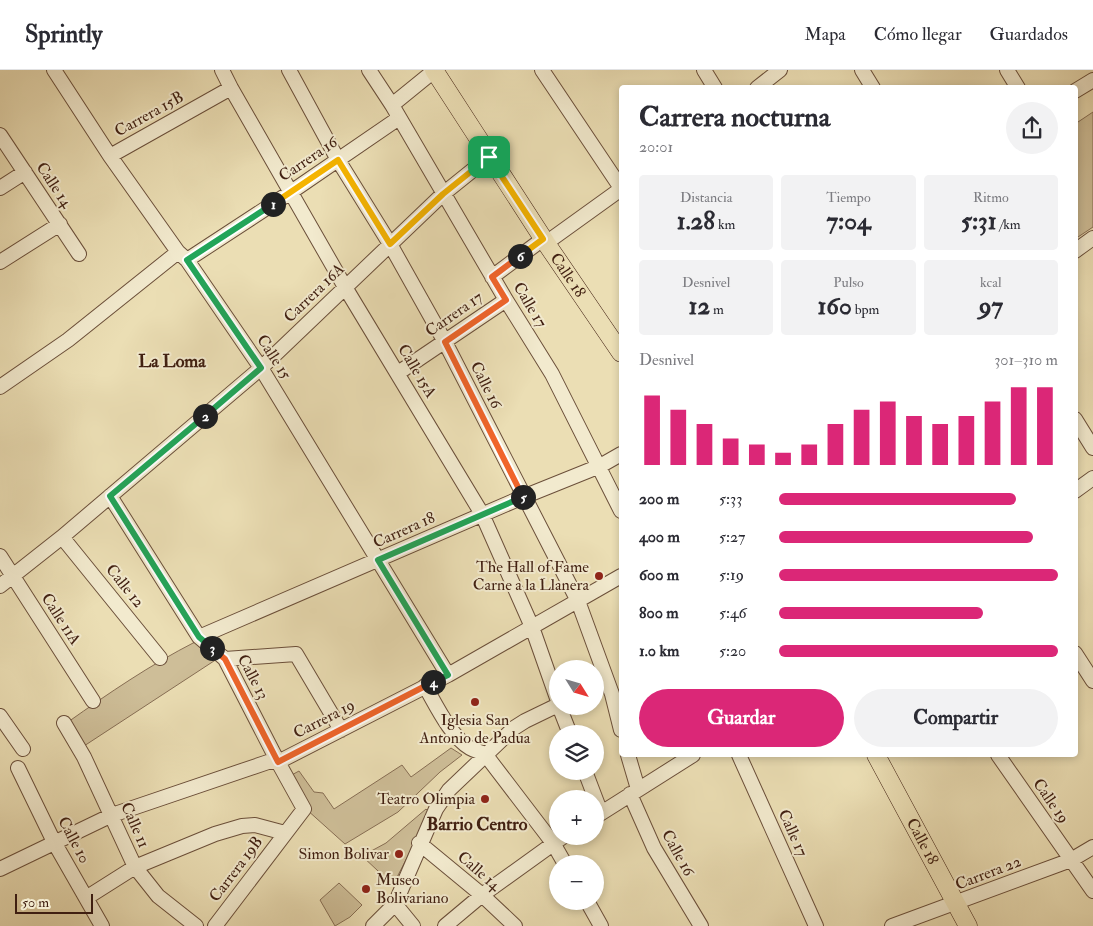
<!DOCTYPE html>
<html lang="es">
<head>
<meta charset="utf-8">
<style>
	:root { --surface:#fff; --page:#f2f2f3; --text:#2b2b33; --muted:#7c7c81; --line:#e1e1e2; --accent:#db2777 }
	body { margin:0; font-family:"IM FELL Double Pica",serif; background:var(--page); color:var(--text); height:100vh; display:flex; flex-direction:column; font-size:19px; white-space:nowrap }
	* { box-sizing:border-box; margin:0 }
	p { font-size:16px; color:var(--muted) }
	.icon { flex:none; width:28px; height:28px; fill:none; stroke:currentColor; stroke-width:2; stroke-linecap:round; stroke-linejoin:round }
	.map { position:relative; flex:1; overflow:hidden }
	.drawer { position:absolute; left:619px; top:15px; width:459px; height:672px; display:flex; flex-direction:column; background:var(--surface); border-radius:5px; box-shadow:0 2px 8px #0003 }
	.drawer>* { flex:none }
	.needle { width:32px; rotate:127deg }
	.tools { position:absolute; left:549px; top:590px; display:grid; gap:10px }
	.tools a { display:grid; place-items:center; width:55px; height:55px; border-radius:50%; background:var(--surface); box-shadow:0 2px 8px #0003; font-size:25px }
	.scale { position:absolute; left:15px; bottom:12px; width:78px; box-sizing:border-box; padding-left:5px; border:2px solid #401f11; border-top:0; font-size:14px; line-height:18px; white-space:nowrap; color:#401f11; -webkit-text-stroke:4px #f2eace; paint-order:stroke }
	.pin { position:absolute; display:grid; place-items:center; width:42px; height:42px; color:#fff; margin:-21px; border-radius:10px; box-shadow:0 2px 8px #0006 }
	.km { position:absolute; width:25px; height:25px; margin:-12px; border-radius:50%; background:#222; color:#fff; font-size:14px; line-height:25px; text-align:center }
	.round { display:grid; place-items:center; flex:none; width:52px; height:52px; border-radius:26px; background:var(--page) }
	.overview { display:flex; align-items:center; justify-content:space-between; height:85px; padding:0 20px }
	h1 { font-size:28px; font-weight:800; line-height:38px }
	.stats { display:grid; grid-template-columns:repeat(3,1fr); gap:8px; height:85px; padding:5px 20px }
	.stats div { display:grid; align-content:center; border-radius:5px; background:var(--page); text-align:center }
	.stats b { font-size:25px; font-weight:800 }
	.stats small { font-size:14px; font-weight:400 }
	.stats p { font-size:14px }
	.chart { height:140px; padding:10px 20px }
	.chart p { display:flex; justify-content:space-between }
	.chart svg { width:100%; height:90px; margin-top:5px; stroke:var(--accent); stroke-width:6 }
	.cta { display:flex; gap:10px; margin-top:auto; padding:10px 20px }
	.cta a { flex:1; height:58px; border-radius:30px; background:var(--accent); color:#fff; font-size:20px; font-weight:800; line-height:58px; text-align:center }
	.cta a+a { background:var(--page); color:var(--text) }
	ul { padding:0 20px; list-style:none; font-size:16px }
	li { display:grid; grid-template-columns:80px 60px 1fr; align-items:center; height:38px }
	li i { height:12px; border-radius:6px; background:var(--accent) }
	header { display:flex; align-items:center; gap:30px; box-sizing:border-box; height:70px; padding:0 25px; background:var(--surface); border-bottom:1px solid var(--line) }
	header strong { font-size:24px }
	nav { display:flex; gap:28px; margin-inline-start:auto; font-size:18px }
	.map>svg:first-child { display:block }
	.green { fill:#cebe98; stroke:#876e54 }
	.lines { fill:none; stroke-linecap:round; stroke-linejoin:round }
	.minor-casing { stroke:#6b4f3a; stroke-width:16 }
	.major-casing { stroke:#401f11; stroke-width:19 }
	.minor { stroke:#f2eace; stroke-width:14 }
	.major { stroke:#ebdeb4; stroke-width:18 }
	.split-1-casing { stroke:#fff; stroke-width:10 }
	.split-2-casing { stroke:#fff; stroke-width:10 }
	.split-3-casing { stroke:#fff; stroke-width:10 }
	.split-4-casing { stroke:#fff; stroke-width:10 }
	.split-5-casing { stroke:#fff; stroke-width:10 }
	.split-6-casing { stroke:#fff; stroke-width:10 }
	.split-7-casing { stroke:#fff; stroke-width:10 }
	.split-1 { stroke:#f5b400; stroke-width:6 }
	.split-2 { stroke:#22a559; stroke-width:6 }
	.split-3 { stroke:#22a559; stroke-width:6 }
	.split-4 { stroke:#f0652b; stroke-width:6 }
	.split-5 { stroke:#22a559; stroke-width:6 }
	.split-6 { stroke:#f0652b; stroke-width:6 }
	.split-7 { stroke:#f5b400; stroke-width:6 }
	.poi-dot { fill:#8f2418; stroke:#f2eace; stroke-width:2 }
	.labels { text-anchor:middle; dominant-baseline:central; stroke-width:4; stroke-linejoin:round; paint-order:stroke }
	.street-label { font-size:16px; fill:#401f11; stroke:#f2eace }
	.poi-label { font-size:16px; fill:#401f11; stroke:#f2eace; text-anchor:end }
	.neighbourhood-label { font-size:18px; font-weight:bold; fill:#401f11; stroke:#f2eace }
</style>
</head>
<body>
<header>
<strong>Sprintly</strong>
<nav><a>Mapa</a><a>Cómo llegar</a><a>Guardados</a></nav>
</header>
<div class="map">
<svg width="1093" height="856" viewBox="0 0 1093 856">
	<rect width="100%" height="100%" fill="#ebdeb4"/>
	<filter id="stains"><feTurbulence type="fractalNoise" baseFrequency=".004" numOctaves="4"/><feColorMatrix values="0 0 0 0 .2 0 0 0 0 .09 0 0 0 0 .02 0 0 0 .5 -.17"/></filter>
	<radialGradient id="worn" r=".72"><stop offset=".6" stop-color="#630" stop-opacity="0"/><stop offset="1" stop-color="#630" stop-opacity=".3"/></radialGradient>
	<path class="green" d="M1093,42V157L1075,169V54Z
		M195,572L204,582L214,584L217,589L84,676L68,652C109,623 150,595 195,572Z
		M451,678L462,685L440,702L398,742L345,774L306,739L288,707L299,701L314,722L323,723L334,739L402,695L411,707Z
		M426,739L430,743L393,815L362,786L386,773Z
		M339,813L362,835L350,847L335,856L320,830Z"/>
	<g class="lines">
		<defs>
			<path id="minor" d="M54,0L110,86L178,182L187,190L261,298L448,605
				M222,0L231,18L345,217L482,444L532,557L558,631
				M289,0L338,90L390,174L445,272L578,531L612,624L621,660
				M369,0L392,35L506,230L552,304L621,441
				M542,0L621,118
				M704,0L715,18
				M862,0L873,18
				M1007,0L1018,18
				M757,18L780,0
				M1075,21L1093,10
				M392,35L435,0
				M0,65L79,184
				M110,86L231,18
				M0,118L25,102
				M546,173L621,119
				M1075,181L1093,168
				M187,190L291,122L399,48
				M0,192L60,154
				M492,207L543,169
				M398,303L506,230
				M0,317L68,270L178,182
				M1075,349L1093,378
				M1075,421L1093,408
				M110,426L199,567L225,589L278,692L304,739L215,856
				M62,467L160,588
				M0,486L93,631
				M0,516L62,467L261,298L443,124L489,87
				M199,567L523,427L600,396L621,384
				M1075,583L1093,611
				M225,589L296,584L341,660
				M425,616C436,635 451,667 470,678C475,681 480,682 485,684L553,773L565,794
				M559,636L570,664
				M0,646L23,679
				M64,653L84,687L135,797L158,826L196,856
				M628,685L638,719
				M739,685L816,856
				M998,685L1093,821
				M18,698L54,772L102,856
				M585,701L601,743
				M630,724L654,778L701,856
				M595,747L693,685
				M419,773L482,825L515,856
				M0,799L112,745L268,692H278L448,605L621,506
				M86,828L135,797L215,764L242,756L255,755L285,763
				M587,831L601,856
				M395,834L413,856
				M373,856L395,834L436,739L449,720L514,658L525,651L558,635
				M445,856L482,825L564,766
				M892,856L1071,790L1093,777"/>
			<g id="major">
				<path id="s1" d="M434,0L546,173L621,283"/>
				<path id="s2" d="M876,685L968,856"/>
			</g>
		</defs>
		<use href="#minor" class="minor-casing"/>
		<use href="#major" class="major-casing"/>
		<use href="#minor" class="minor"/>
		<use href="#major" class="major"/>
	</g>
	<g class="lines">
		<defs>
			<path id="split-1" d="M273,134L338,90L390,174L443,124L489,87"/>
			<path id="split-2" d="M205,346L261,298L187,190L273,134"/>
			<path id="split-3" d="M205,346L110,426L199,567L212,578"/>
			<path id="split-4" d="M212,578L225,589L278,692L433,612"/>
			<path id="split-5" d="M433,612L448,605L378,490L523,427"/>
			<path id="split-6" d="M520,186L492,207L506,230L445,272L523,427"/>
			<path id="split-7" d="M489,87L543,169L520,186"/>
		</defs>
		<use href="#split-1" class="split-1-casing"/>
		<use href="#split-2" class="split-2-casing"/>
		<use href="#split-3" class="split-3-casing"/>
		<use href="#split-4" class="split-4-casing"/>
		<use href="#split-5" class="split-5-casing"/>
		<use href="#split-6" class="split-6-casing"/>
		<use href="#split-7" class="split-7-casing"/>
		<use href="#split-1" class="split-1"/>
		<use href="#split-2" class="split-2"/>
		<use href="#split-3" class="split-3"/>
		<use href="#split-4" class="split-4"/>
		<use href="#split-5" class="split-5"/>
		<use href="#split-6" class="split-6"/>
		<use href="#split-7" class="split-7"/>
	</g>
	<g class="poi-dot">
		<circle cx="599" cy="506" r="5"/>
		<circle cx="475" cy="632" r="5"/>
		<circle cx="485" cy="729" r="5"/>
		<circle cx="399" cy="784" r="5"/>
		<circle cx="366" cy="819" r="5"/>
	</g>
	<g class="labels">
		<g class="street-label">
			<text transform="translate(149 44) rotate(-29)">Carrera 15B</text>
			<text transform="translate(308 89) rotate(-34)">Carrera 16</text>
			<text transform="translate(54 115) rotate(56)">Calle 14</text>
			<text stroke="none"><textPath href="#s1" startOffset="245">Calle 18</textPath></text>
			<text transform="translate(314 223) rotate(-44)">Carrera 16A</text>
			<text transform="translate(530 235) rotate(59)">Calle 17</text>
			<text transform="translate(454 244) rotate(-35)">Carrera 17</text>
			<text transform="translate(274 287) rotate(57)">Calle 15</text>
			<text transform="translate(417 301) rotate(59)">Calle 15A</text>
			<text transform="translate(486 315) rotate(63)">Calle 16</text>
			<text transform="translate(404 460) rotate(-24)">Carrera 18</text>
			<text transform="translate(125 516) rotate(51)">Calle 12</text>
			<text transform="translate(61 549) rotate(57)">Calle 11A</text>
			<text transform="translate(253 607) rotate(62)">Calle 13</text>
			<text transform="translate(324 649) rotate(-27)">Carrera 19</text>
			<text transform="translate(1051 731) rotate(55)">Calle 19</text>
			<text transform="translate(135 755) rotate(66)">Calle 11</text>
			<text transform="translate(793 763) rotate(66)">Calle 17</text>
			<text transform="translate(74 770) rotate(62)">Calle 10</text>
			<text stroke="none"><textPath href="#s2" startOffset="98">Calle 18</textPath></text>
			<text transform="translate(678 783) rotate(61)">Calle 16</text>
			<text transform="translate(236 799) rotate(-53)">Carrera 19B</text>
			<text transform="translate(479 801) rotate(41)">Calle 14</text>
			<text transform="translate(988 803) rotate(-21)">Carrera 22</text>
		</g>
		<g class="poi-label">
			<text x="589" y="497">The Hall of Fame<tspan x="589" dy="18">Carne a la Llanera</tspan></text>
			<text x="475" y="650" text-anchor="middle">Iglesia San<tspan x="475" dy="18">Antonio de Padua</tspan></text>
			<text x="475" y="729">Teatro Olimpia</text>
			<text x="389" y="784">Simon Bolivar</text>
			<text x="376" y="810" text-anchor="start">Museo<tspan x="376" dy="18">Bolivariano</tspan></text>
		</g>
		<g class="neighbourhood-label">
			<text x="172" y="291">La Loma</text>
			<text x="477" y="754">Barrio Centro</text>
		</g>
	</g>
	<rect width="100%" height="100%" filter="url(#stains)"/>
	<rect width="100%" height="100%" fill="url(#worn)"/>
</svg>
<div class="tools">
<a><svg class="needle" viewBox="-14 -14 28 28"><path d="M0-13l5 13h-10z" fill="#e53935"/><path d="M0 13l5-13h-10z" fill="#7c7c81"/></svg></a>
<a><svg class="icon" aria-label="layers" viewBox="0 0 24 24"><path d="M12 4l9 5-9 5-9-5zM3 14l9 5 9-5"/></svg></a>
<a>+</a>
<a>−</a>
</div>
<div class="scale">50 m</div>
<div class="pin" style="left:489px;top:87px;background:#1e9e55"><svg class="icon" aria-label="arrive" viewBox="0 0 24 24"><path d="M6 21V4h12l-3 4 3 4H6"/></svg></div>
<b class="km" style="left:273px;top:134px">1</b>
<b class="km" style="left:205px;top:346px">2</b>
<b class="km" style="left:212px;top:578px">3</b>
<b class="km" style="left:433px;top:612px">4</b>
<b class="km" style="left:523px;top:427px">5</b>
<b class="km" style="left:520px;top:186px">6</b>
<section class="drawer">
<div class="overview"><div><h1>Carrera nocturna</h1><p>20:01</p></div><a class="round"><svg class="icon" aria-label="share" viewBox="0 0 24 24"><path d="M12 15V3M7 8l5-5 5 5M5 13v7h14v-7"/></svg></a></div>
<div class="stats">
<div><p>Distancia</p><b>1.28<small> km</small></b></div>
<div><p>Tiempo</p><b>7:04</b></div>
<div><p>Ritmo</p><b>5:31<small> /km</small></b></div>
</div>
<div class="stats">
<div><p>Desnivel</p><b>12<small> m</small></b></div>
<div><p>Pulso</p><b>160<small> bpm</small></b></div>
<div><p>kcal</p><b>97</b></div>
</div>
<div class="chart"><p><span>Desnivel</span>301–310 m</p>
<svg viewBox="0 0 160 44" preserveAspectRatio="none"><path d="M5 44V10M15 44V17M25 44V24M35 44V31M45 44V34M55 44V38M65 44V34M75 44V24M85 44V17M95 44V13M105 44V20M115 44V24M125 44V20M135 44V13M145 44V6M155 44V6"/></svg>
</div>
<ul>
<li><b>200 m</b>5:33<i style="width:85%"></i></li>
<li><b>400 m</b>5:27<i style="width:91%"></i></li>
<li><b>600 m</b>5:19<i style="width:100%"></i></li>
<li><b>800 m</b>5:46<i style="width:73%"></i></li>
<li><b>1.0 km</b>5:20<i style="width:100%"></i></li>
</ul>
<div class="cta"><a>Guardar</a><a>Compartir</a></div>
</section>
</div>
</body>
</html>
